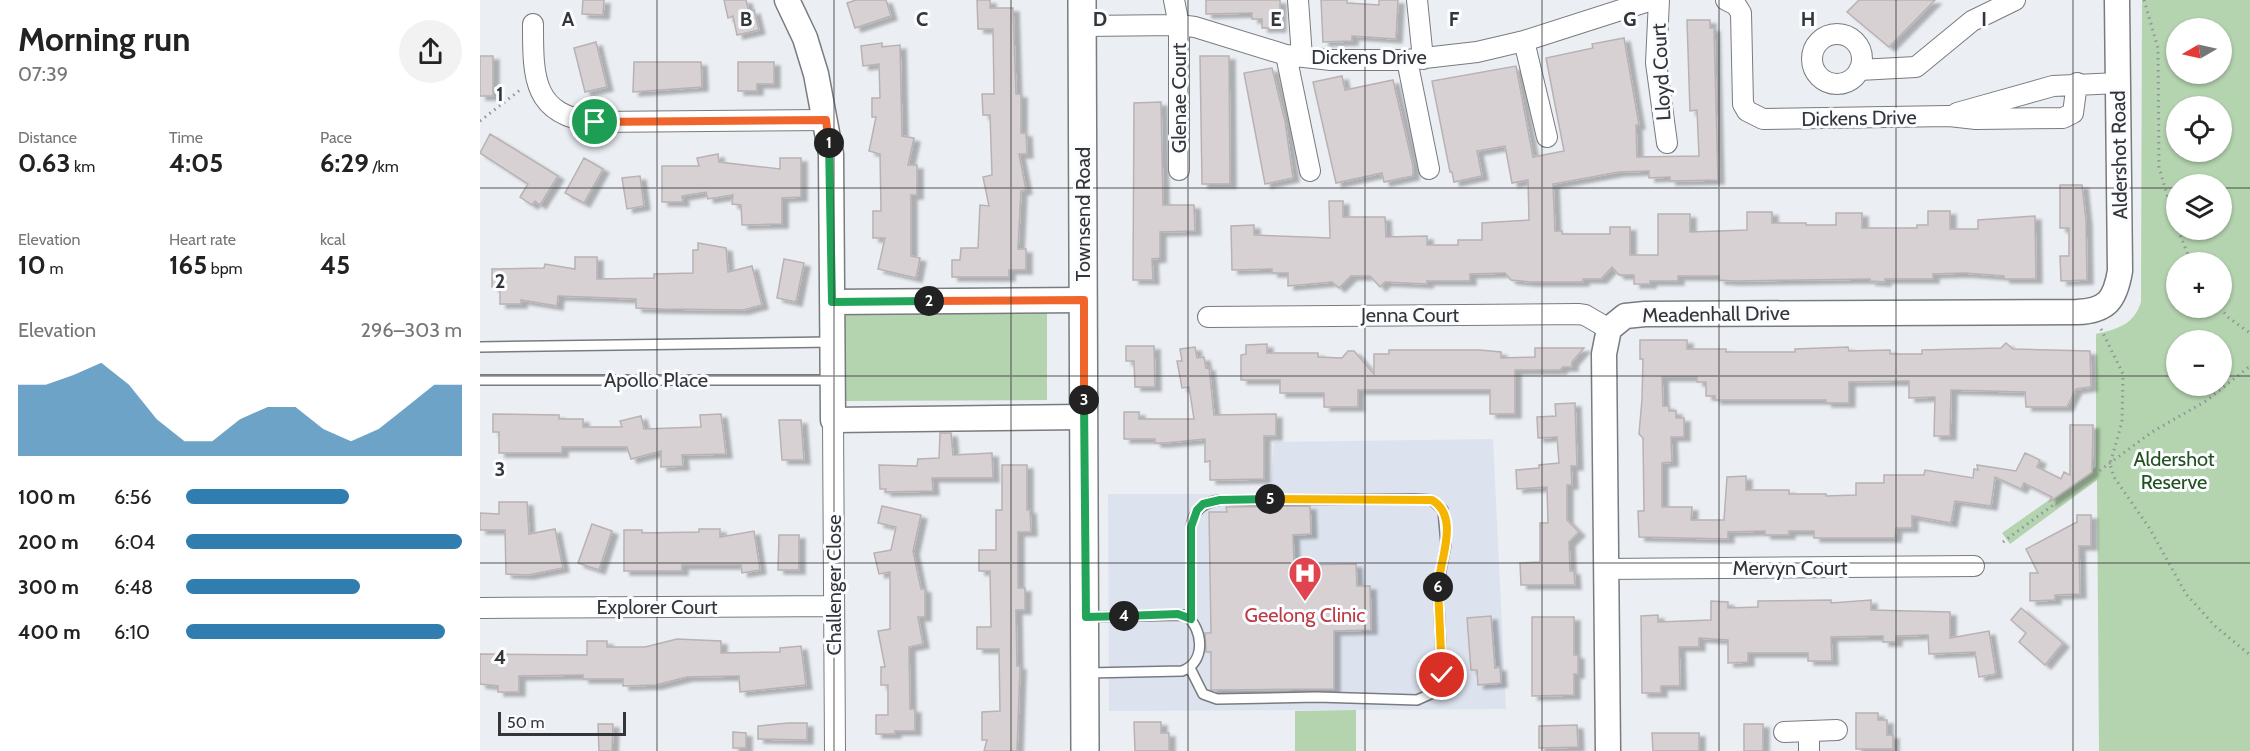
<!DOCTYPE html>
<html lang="en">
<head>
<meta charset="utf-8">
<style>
	:root { --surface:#fff; --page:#f2f2f2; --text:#222; --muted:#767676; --accent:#307db0 }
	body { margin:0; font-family:Cabin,sans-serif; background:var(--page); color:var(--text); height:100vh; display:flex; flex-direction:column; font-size:22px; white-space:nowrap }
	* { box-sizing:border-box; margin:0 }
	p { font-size:20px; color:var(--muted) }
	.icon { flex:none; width:33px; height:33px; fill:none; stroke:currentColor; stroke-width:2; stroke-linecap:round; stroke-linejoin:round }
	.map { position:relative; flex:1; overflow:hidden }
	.side { display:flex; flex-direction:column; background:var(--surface); width:480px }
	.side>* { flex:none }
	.needle { width:39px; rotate:261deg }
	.buttons { position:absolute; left:1686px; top:18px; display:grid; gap:12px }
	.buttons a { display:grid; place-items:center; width:66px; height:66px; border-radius:50%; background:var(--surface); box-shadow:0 2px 4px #0004; font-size:30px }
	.scale { position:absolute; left:18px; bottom:15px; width:128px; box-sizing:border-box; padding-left:6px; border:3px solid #343537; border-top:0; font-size:16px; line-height:21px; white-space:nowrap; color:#343537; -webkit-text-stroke:4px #fafcff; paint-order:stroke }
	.pin { position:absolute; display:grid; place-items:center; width:51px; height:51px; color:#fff; margin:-26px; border:3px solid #fff; border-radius:50%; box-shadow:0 2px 6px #0007 }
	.km { position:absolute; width:30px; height:30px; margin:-15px; border-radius:50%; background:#222; color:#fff; font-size:16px; line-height:30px; text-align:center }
	.round { display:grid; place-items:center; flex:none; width:63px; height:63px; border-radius:32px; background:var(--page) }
	.overview { display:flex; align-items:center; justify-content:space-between; height:102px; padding:0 18px }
	h1 { font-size:33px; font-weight:800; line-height:45px }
	.stats { display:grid; grid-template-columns:repeat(3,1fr); gap:9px; height:102px; padding:6px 18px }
	.stats div { display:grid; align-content:center }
	.stats b { font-size:26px; font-weight:800 }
	.stats small { font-size:16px; font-weight:400 }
	.stats p { font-size:16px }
	.chart { height:168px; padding:12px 18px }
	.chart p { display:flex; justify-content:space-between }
	.chart svg { width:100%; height:108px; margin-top:6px; fill:var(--accent); opacity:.7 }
	ul { padding:0 18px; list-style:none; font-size:20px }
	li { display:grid; grid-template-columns:96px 72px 1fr; align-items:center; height:45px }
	li i { height:15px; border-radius:8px; background:var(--accent) }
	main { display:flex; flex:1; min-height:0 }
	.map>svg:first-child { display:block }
	.built { fill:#dde3ee }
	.green { fill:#b4d3af; fill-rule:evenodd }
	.building { fill:#d8d1d3; stroke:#b8b2b3; stroke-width:1.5; filter:url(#shadow) }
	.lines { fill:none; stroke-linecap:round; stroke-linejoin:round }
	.service-casing { stroke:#787b7f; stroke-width:12 }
	.minor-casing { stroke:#787b7f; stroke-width:22 }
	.tertiary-casing { stroke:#787b7f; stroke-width:27 }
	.secondary-casing { stroke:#787b7f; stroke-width:30 }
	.path { stroke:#929497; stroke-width:3; stroke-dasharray:1.5 4.5; stroke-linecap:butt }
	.service { stroke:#fff; stroke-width:9 }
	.minor { stroke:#fff; stroke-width:20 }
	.tertiary { stroke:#fff; stroke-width:24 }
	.secondary { stroke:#fff; stroke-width:27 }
	.split-1-casing { stroke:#fff; stroke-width:12 }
	.split-2-casing { stroke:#fff; stroke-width:12 }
	.split-3-casing { stroke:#fff; stroke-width:12 }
	.split-4-casing { stroke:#fff; stroke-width:12 }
	.split-5-casing { stroke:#fff; stroke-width:12 }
	.split-6-casing { stroke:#fff; stroke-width:12 }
	.split-7-casing { stroke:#fff; stroke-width:12 }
	.split-1 { stroke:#f0652b; stroke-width:8 }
	.split-2 { stroke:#22a559; stroke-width:8 }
	.split-3 { stroke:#f0652b; stroke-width:8 }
	.split-4 { stroke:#22a559; stroke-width:8 }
	.split-5 { stroke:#22a559; stroke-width:8 }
	.split-6 { stroke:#f5b400; stroke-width:8 }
	.split-7 { stroke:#f5b400; stroke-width:8 }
	.grid { fill:none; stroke:#343537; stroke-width:1.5; stroke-opacity:0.55 }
	.labels { text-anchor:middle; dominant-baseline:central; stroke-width:6; stroke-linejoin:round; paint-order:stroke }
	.street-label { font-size:20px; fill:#343537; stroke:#fafcff }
	.park-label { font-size:20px; fill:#23511c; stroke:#fafcff }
	.health-label { font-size:20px; fill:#be3a42; stroke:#fafcff }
	.grid-label { font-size:20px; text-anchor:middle; font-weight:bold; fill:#343537; stroke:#fafcff; stroke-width:6; stroke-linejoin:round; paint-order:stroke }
</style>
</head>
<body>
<main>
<section class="side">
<div class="overview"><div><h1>Morning run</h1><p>07:39</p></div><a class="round"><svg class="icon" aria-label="share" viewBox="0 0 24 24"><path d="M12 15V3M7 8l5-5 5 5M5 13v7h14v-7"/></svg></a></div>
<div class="stats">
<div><p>Distance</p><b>0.63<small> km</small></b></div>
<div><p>Time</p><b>4:05</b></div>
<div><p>Pace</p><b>6:29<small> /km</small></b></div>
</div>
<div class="stats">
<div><p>Elevation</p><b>10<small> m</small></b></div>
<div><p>Heart rate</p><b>165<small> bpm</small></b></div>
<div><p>kcal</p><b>45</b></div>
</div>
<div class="chart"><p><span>Elevation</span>296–303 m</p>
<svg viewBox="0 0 160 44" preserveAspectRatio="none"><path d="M0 44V15L10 15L20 11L30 6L40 15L50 29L60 38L70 38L80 29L90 24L100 24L110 33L120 38L130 33L140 24L150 15L160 15V44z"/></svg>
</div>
<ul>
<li><b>100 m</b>6:56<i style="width:59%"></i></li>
<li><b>200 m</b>6:04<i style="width:100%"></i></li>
<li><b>300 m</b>6:48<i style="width:63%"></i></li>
<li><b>400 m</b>6:10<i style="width:94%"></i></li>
</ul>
</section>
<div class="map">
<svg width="1770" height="751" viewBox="0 0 1770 751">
	<defs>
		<filter id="shadow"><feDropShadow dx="6" dy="4" stdDeviation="1.5" flood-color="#0004"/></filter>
	</defs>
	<rect width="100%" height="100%" fill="#ebeef3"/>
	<path class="built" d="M1013,439L1026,709L629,711L628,494H790L794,442Z"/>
	<path class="green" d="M1662,0H1770V751H1619L1617,480L1530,544L1522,533L1616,467V334C1637,329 1654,325 1661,302ZM1696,28H1742V74H1696ZM1696,106H1742V152H1696ZM1696,184H1742V230H1696ZM1696,262H1742V308H1696ZM1696,340H1742V386H1696Z
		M364,310H567V400L364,401Z
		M876,710V751H815V711Z"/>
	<path class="building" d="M103,0H124L123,15L102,14Z
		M244,0H266L269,12L274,10L279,30L257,35L253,16L248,18Z
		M376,0H406L411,16L375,28L367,3Z
		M497,0H510V8H533L536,94H541V133H546L547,154H539L546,190L541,191L538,249H546V270H529V277H472V260H480L481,248H498L500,205L509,206L503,177L512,175L510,115H503L502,94H514L513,29H498Z
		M726,0H800V28H782V19H772V13L726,14Z
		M841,0H867V3L899,5V0H918L916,39L872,36V41L843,42Z
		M1379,0H1455L1409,47L1367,12Z
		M1207,20H1230V28H1234L1238,180L1190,181V177L1169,178V171L1139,172L1073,184L1075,231H1082V234H1130V227H1150V255H1178V214H1210V232L1267,230V212H1292V223H1326V225H1356V213H1382V228H1437V225H1448V211H1470V229H1498V220L1555,216L1556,279H1524V276L1484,273L1453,274V279H1405V282L1390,281V279L1255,281L1239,280V276H1198V281H1170V284H1154V275H1139L1132,267L1121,279H1103V282H1050L1031,280L1025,273L990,274V281H947V284L905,282L900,287L890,276H871L859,288L852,282L808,286V273H792V269L752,270L751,226L774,225V235L850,238L849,201H863V217H905L906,237L947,236V245H978V240H1002V223L1049,220L1048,180L1032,183L1025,146L997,151L1002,176L974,182L972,172H970L952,81L1036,66L1053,157L1084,151L1066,58L1113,48L1112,44L1144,38L1159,125H1156L1157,157L1219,156L1217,110L1210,111Z
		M116,42L127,87L105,92L94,48Z
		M402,43V47L420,45L422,136L434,138L428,165H437V195H431V256L440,258L436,278L398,269L405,238H393V211H401L400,154L389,151L396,117H392V98H400L399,64L383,66L381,46Z
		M0,56H13V96H0Z
		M720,56H749L750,184H722Z
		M154,62H221L222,87L153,92Z
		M258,62H294V84H277V91H258Z
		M792,68L805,121L813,178L785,184L764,73Z
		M862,76L865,90L913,80L933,166V176L904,182L902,173L856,183L833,82Z
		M681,102L683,205H714L715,231L680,232V258L672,259L673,280H653L654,103Z
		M10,134L78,176L60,205L55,201L52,205L40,197L48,184L0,153Z
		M238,154L239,162L300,169V158H321V197L302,198V224L262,225L261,205L252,204L253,195L228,199L226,192L202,196L203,202H182V166H219L217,158Z
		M104,158L123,169L104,203L85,193Z
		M160,176L164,206L147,209L142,178Z
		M1580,185H1602L1606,221L1607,280L1581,281L1580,256H1589V228H1580Z
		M218,243L246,248L248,272L272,266L282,305L263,310L182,309L156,308V299L78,296L77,306L41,300V304H20V287H12V269L64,268L65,264L95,269V257H117V279L174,278V274L213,273V250H218Z
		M304,259L324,263L316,302L297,298Z
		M1160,340H1207V349H1246V352H1315V349L1368,347L1369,351L1410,350V354H1442V350L1521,348L1526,343L1533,349L1610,351L1611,387L1596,389L1587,407H1546L1545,392L1471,390L1470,436H1454L1455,397L1429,398V381L1369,382V403H1346V400H1235V396H1226V382H1217V377H1182L1183,406H1189V411H1196V418H1204V437H1191L1192,462L1182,463V507H1212L1211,520H1244L1247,477L1266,476V490H1309V494H1346V496L1376,495V483H1404V475H1444L1445,470L1493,478L1494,469L1498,470L1497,465L1536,471L1545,453L1560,460L1557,467L1581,479L1584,472L1590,475V425H1613L1612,472L1569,502L1572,497L1544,483L1541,489L1515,477L1511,506L1475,501L1471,523L1432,516V528H1416L1415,538H1334V531H1309V535H1285V531L1248,532V539L1159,537L1158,511H1164L1163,438L1159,434L1162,399L1163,359H1160Z
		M787,344V353H838V357L862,358L868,351H874L894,374V354H909V350H1000L1021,352V358L1055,357V348H1104L1092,362V367H1083L1080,370H1035V414H1010V390H878V407H844V393H800V380H761V355L766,354V345Z
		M646,346H674L675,387H655L654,361H646Z
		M715,347L717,358L724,357L726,368L729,367L734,415L796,414V436H784V479L730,480V461L725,462V439L685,443H675V439H644V412H659V419H714L709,387L702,388L697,361H702L700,349Z
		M1095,403L1097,466H1091L1092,485H1087V520L1099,532L1089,542L1090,571H1094L1095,585H1041L1040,563L1060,562V523H1068L1067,487L1037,489L1036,470L1059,468V465L1079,463L1077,437L1058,438L1057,417L1076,416L1075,404Z
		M13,414L79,415V419H103V427H142L140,421L161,416L164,429L221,427L220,415L241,414L246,454L202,455L203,466L181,467V451L151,459L147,447H82V453H19V432H13Z
		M299,420H321L324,460H302Z
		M460,433H471L473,455L512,453L513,478H452L453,491L405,492L406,489H400L399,465L437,466L438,459L459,458Z
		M522,465H547V510H550L551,532H538V588H545V610H536L537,666H540L537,751H504L507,740H502V712L520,711L519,649H497V627H511L510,571H499V550H516V510H522Z
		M19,502H47L49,534L75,529L83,568L48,575L26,574L25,530H0V513L19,514Z
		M402,506L441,515L433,551L441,589H445V617H438L443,644L429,647L430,709H435V731H415V734H396V715H408V685H401V667H405L398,631L410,629V572L399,574L394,553L411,550L416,527L398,523Z
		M830,506L831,534L813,535L814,565L876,564L877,586H890L891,630L854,631V689L731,690V652H726L725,633H731L729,512H747L746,507Z
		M1597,515H1611V546H1599L1600,594L1575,595V600L1550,601V573H1558L1546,549L1597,522Z
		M112,524L132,531L119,570L98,563Z
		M219,529H240V537L274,531L280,570L262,573L261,565H202V571H144V530H162V533L219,532Z
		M299,535H319V570H298Z
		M1351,600V603L1391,600V610L1470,612V638L1509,631L1516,674L1499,677L1495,652L1449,654L1448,635L1416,636V642H1403V636L1351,637L1352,661H1328V653H1268V662L1248,663V640L1219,638V647H1199L1200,686H1181V693H1162L1161,616L1178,615V622L1231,620V601L1248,602V608L1278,607V601Z
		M1541,608L1583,643L1565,665L1539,642L1546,633L1531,620Z
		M1011,616L1015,668L1020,667L1021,683L998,685L997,670H991L987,618Z
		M1052,617H1094V655H1098V674H1094V695L1052,696Z
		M197,639L241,641V653L300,652V648L321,646L326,685L260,692L259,676L207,677L176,685L143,686V679H103V675L39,676V692H18V686L0,684V654L107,655V641H127V647H165Z
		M1376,713H1398V720H1407V735H1413V749H1376Z
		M654,722H681V733H689V751H655Z
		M308,723H327V740L278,739V726Z
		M118,724H133L132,751H119Z
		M1264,724H1283V751H1264Z
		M1097,725L1098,747L1059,748V726Z
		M253,732L266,733V748H253Z
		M1172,733H1219V751H1173Z"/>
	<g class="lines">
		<defs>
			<path id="service" d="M0,347L352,342
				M0,380H352
				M606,617L705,615C724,628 726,663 702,671L607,673
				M710,668L723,694L737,699L837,697L937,700L955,692L961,684L962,675L958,586L966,544L963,510L952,500L934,499L740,500C723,503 714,509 711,527V619"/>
			<path id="minor" d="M694,0L699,25V170
				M818,0L822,57
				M937,0L943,59
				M1179,0L1176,63L1187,143
				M1246,0L1256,5L1261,13L1263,104L1267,111L1283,119L1469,116L1496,119L1583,118L1593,113L1597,83
				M53,24C53,76 52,116 115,122L346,120
				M602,26L699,25L715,27L806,55L851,60H927L997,52L1044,41L1172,0
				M1332 59a25 25 0 1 1 50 0a25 25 0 1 1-50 0Z
				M1044,41L1067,137
				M806,55L830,171
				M927,60L949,169
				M1379,70L1436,67L1492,21L1535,0
				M1477,113L1573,86L1639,83
				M728,317L1098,314L1105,315L1129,329
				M353,420L355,751
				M1126,569L1494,566
				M0,608L354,606
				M1329,731V751
				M1304,732L1357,730"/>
			<path id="tertiary" d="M307,0L325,38L336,74L351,154L353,420L604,417
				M352,302L604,300
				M1128,751L1124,354L1129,329L1145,316L1165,314L1597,312C1627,311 1635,300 1640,271L1637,0"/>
			<path id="secondary" d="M602,0L605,751"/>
		</defs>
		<use href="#service" class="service-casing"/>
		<use href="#minor" class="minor-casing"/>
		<use href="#tertiary" class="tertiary-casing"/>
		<use href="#secondary" class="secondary-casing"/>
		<path class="path" d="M1664,0L1678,48L1679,167L1696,225
			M0,121L40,90
			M1698,230L1711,262
			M1740,308L1749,318L1770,333
			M1621,329L1643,374L1642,422L1630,464L1634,477L1670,529L1706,594L1735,626L1770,655
			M1523,542L1672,432L1726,401L1770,366"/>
		<use href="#service" class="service"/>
		<use href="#minor" class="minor"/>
		<use href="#tertiary" class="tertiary"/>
		<use href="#secondary" class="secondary"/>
	</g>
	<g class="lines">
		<defs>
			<path id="split-1" d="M115,122L346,120L349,143"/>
			<path id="split-2" d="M349,143L352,302L449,301"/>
			<path id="split-3" d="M449,301L604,300V400"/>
			<path id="split-4" d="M604,400L606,617L644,616"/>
			<path id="split-5" d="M644,616L698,614L711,619V527L717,510L723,504L740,500L790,499"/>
			<path id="split-6" d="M790,499L952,500C981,517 959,562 958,587"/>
			<path id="split-7" d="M958,587L962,675"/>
		</defs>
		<use href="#split-1" class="split-1-casing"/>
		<use href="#split-2" class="split-2-casing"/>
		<use href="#split-3" class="split-3-casing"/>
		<use href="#split-4" class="split-4-casing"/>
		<use href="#split-5" class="split-5-casing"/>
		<use href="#split-6" class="split-6-casing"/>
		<use href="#split-7" class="split-7-casing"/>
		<use href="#split-1" class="split-1"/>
		<use href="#split-2" class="split-2"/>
		<use href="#split-3" class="split-3"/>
		<use href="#split-4" class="split-4"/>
		<use href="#split-5" class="split-5"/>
		<use href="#split-6" class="split-6"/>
		<use href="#split-7" class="split-7"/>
	</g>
	<path class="grid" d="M177,0V751M354,0V751M531,0V751M708,0V751M885,0V751M1062,0V751M1239,0V751M1416,0V751M1593,0V751M0,188H1696M1742,188H1770M0,376H1696M1742,376H1770M0,563H1770"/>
	<defs>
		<symbol id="hospital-pin" viewBox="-11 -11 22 30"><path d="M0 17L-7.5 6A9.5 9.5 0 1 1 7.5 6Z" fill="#e0444e" stroke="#fafcff"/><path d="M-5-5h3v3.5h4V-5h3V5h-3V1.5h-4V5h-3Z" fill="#fff"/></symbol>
	</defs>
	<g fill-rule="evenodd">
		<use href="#hospital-pin" x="806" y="554" width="38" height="52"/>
	</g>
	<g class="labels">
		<g class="street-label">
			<text x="889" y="57">Dickens Drive</text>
			<text transform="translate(1181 72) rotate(-93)">Lloyd Court</text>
			<text transform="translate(699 98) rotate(-90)">Glenae Court</text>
			<text transform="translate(1379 118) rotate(-1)">Dickens Drive</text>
			<text transform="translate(1639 155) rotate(-91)">Aldershot Road</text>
			<text transform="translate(603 214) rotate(-90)">Townsend Road</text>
			<text transform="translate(1236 314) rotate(-1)">Meadenhall Drive</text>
			<text x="930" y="315">Jenna Court</text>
			<text x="176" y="380">Apollo Place</text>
			<text x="1310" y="568">Mervyn Court</text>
			<text transform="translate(354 585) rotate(-90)">Challenger Close</text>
			<text x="177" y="607">Explorer Court</text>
		</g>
		<g class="park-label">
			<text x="1694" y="459">Aldershot<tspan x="1694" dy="23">Reserve</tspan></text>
		</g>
		<g class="health-label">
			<text x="825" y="615">Geelong Clinic</text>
		</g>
	</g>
	<g class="grid-label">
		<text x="88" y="26">A</text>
		<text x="266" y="26">B</text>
		<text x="442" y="26">C</text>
		<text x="620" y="26">D</text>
		<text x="796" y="26">E</text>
		<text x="974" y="26">F</text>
		<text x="1150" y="26">G</text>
		<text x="1328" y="26">H</text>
		<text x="1504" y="26">I</text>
		<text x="20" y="101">1</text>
		<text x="20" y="288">2</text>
		<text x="20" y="476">3</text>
		<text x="20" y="664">4</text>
	</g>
</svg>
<div class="buttons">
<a><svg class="needle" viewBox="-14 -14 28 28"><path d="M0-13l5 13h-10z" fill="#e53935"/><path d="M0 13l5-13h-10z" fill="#767676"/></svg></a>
<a><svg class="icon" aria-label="locate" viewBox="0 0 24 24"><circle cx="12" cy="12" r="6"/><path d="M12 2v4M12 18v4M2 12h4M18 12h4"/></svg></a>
<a><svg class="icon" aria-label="layers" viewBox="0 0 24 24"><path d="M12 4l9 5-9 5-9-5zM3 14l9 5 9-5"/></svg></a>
<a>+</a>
<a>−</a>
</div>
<div class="scale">50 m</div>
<div class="pin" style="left:115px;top:122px;background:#1e9e55"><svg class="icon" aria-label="arrive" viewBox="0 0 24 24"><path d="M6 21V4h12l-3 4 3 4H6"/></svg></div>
<div class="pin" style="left:962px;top:675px;background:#d93025"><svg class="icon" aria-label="check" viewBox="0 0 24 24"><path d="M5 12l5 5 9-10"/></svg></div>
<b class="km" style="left:349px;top:143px">1</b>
<b class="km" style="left:449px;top:301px">2</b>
<b class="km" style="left:604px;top:400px">3</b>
<b class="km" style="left:644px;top:616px">4</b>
<b class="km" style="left:790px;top:499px">5</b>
<b class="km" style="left:958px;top:587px">6</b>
</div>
</main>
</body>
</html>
